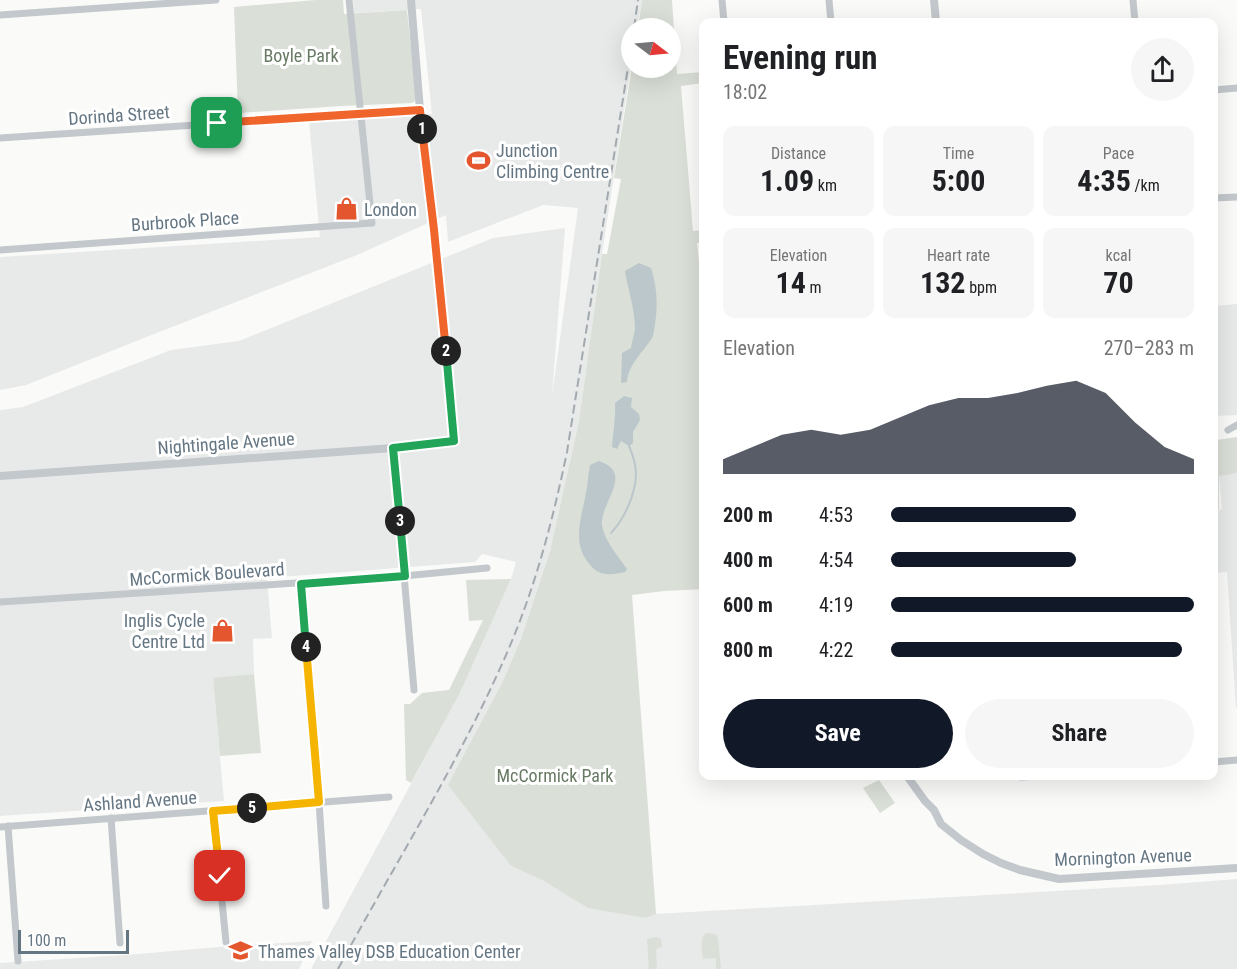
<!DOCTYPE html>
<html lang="en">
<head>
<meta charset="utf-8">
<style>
	:root { --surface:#fff; --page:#f6f6f6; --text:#202124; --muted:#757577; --accent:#111827 }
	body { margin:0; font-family:"Roboto Condensed",sans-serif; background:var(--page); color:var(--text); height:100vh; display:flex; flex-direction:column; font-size:22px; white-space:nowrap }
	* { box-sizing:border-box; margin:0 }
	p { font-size:20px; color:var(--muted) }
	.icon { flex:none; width:33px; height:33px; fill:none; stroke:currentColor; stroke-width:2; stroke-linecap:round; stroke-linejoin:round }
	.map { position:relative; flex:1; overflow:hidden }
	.panel { position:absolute; left:699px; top:18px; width:519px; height:762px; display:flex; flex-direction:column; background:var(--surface); border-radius:12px; box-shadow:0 6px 24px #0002 }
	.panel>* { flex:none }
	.needle { width:39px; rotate:106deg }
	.tools { position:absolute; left:621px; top:18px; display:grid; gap:12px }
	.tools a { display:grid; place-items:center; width:60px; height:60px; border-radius:50%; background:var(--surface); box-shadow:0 6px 24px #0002; font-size:30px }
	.scale { position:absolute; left:18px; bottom:15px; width:111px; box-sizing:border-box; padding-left:6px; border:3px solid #657683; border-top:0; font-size:16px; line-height:21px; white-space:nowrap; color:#657683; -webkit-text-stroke:4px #fff; paint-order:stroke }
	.pin { position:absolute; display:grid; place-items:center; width:51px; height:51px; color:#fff; margin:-26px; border-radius:12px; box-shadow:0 3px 9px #0006 }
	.km { position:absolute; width:30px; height:30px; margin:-15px; border-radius:50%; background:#222; color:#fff; font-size:16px; line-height:30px; text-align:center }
	.round { display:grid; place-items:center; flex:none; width:63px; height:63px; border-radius:32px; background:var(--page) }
	.overview { display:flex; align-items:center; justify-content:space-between; height:102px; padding:0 24px }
	h1 { font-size:33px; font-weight:700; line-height:45px }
	.stats { display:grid; grid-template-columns:repeat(3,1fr); gap:9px; height:102px; padding:6px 24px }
	.stats div { display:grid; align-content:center; border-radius:12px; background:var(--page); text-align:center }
	.stats b { font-size:30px; font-weight:700 }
	.stats small { font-size:16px; font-weight:400 }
	.stats p { font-size:16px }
	.chart { height:168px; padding:12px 24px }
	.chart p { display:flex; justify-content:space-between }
	.chart svg { width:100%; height:108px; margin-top:6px; fill:var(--accent); opacity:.7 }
	.primary-button { display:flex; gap:12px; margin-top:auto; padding:12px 24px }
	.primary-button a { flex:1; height:69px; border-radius:36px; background:var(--accent); color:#fff; font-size:24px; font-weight:700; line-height:69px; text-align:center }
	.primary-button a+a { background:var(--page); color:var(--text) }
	ul { padding:0 24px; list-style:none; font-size:20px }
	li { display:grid; grid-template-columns:96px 72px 1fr; align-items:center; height:45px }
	li i { height:15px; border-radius:8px; background:var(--accent) }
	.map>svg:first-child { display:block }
	.built { fill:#e8e9e9 }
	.green { fill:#dadfd7 }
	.water { fill:#bbc7cb }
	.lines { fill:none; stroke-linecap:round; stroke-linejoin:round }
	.stream { stroke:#bbc7cb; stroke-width:2 }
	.minor { stroke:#c3c8cc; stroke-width:7 }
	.tertiary { stroke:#c3c8cc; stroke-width:8 }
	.rail { stroke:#a2aab0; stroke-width:2; stroke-dasharray:9 4.5; stroke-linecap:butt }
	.split-1-casing { stroke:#fff; stroke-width:12 }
	.split-2-casing { stroke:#fff; stroke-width:12 }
	.split-3-casing { stroke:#fff; stroke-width:12 }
	.split-4-casing { stroke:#fff; stroke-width:12 }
	.split-5-casing { stroke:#fff; stroke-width:12 }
	.split-6-casing { stroke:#fff; stroke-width:12 }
	.split-1 { stroke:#f0652b; stroke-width:8 }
	.split-2 { stroke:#f0652b; stroke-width:8 }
	.split-3 { stroke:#22a559; stroke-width:8 }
	.split-4 { stroke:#22a559; stroke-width:8 }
	.split-5 { stroke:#f5b400; stroke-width:8 }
	.split-6 { stroke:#f5b400; stroke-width:8 }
	.labels { text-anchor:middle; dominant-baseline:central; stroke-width:6; stroke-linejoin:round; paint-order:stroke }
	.park-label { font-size:18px; fill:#687a64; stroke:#fff }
	.street-label { font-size:18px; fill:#657683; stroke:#fff }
	.poi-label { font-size:18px; fill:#657683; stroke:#fff; text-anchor:start }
</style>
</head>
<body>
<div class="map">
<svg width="1237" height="969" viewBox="0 0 1237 969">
	<rect width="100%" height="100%" fill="#fafaf8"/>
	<path class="built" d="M353,0H642L637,28H632L631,66L602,254L579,421L550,551L521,639L502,683L449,785L511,866L544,881L646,918L656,914L1160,885L1237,879V969H311L460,693L511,579L516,562L482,554L475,562L267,578L272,638L253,639L254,674L213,679L224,801L0,816V410L23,407L171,350L239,341L493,238L565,228L552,396L578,208L543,205L448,242L446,215L357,255L154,334L26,385L0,390V257L320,237L309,121L432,114L421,9L354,13Z
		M1237,304V415L1214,416V306Z
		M1237,473V708H1236L1227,572L1214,573V511L1222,509L1219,475Z
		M312,941L299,969H0V963L126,955L219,947Z"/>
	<path class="green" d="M316,0H343L344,14L407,10L416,96L415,101L412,103L341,106L238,113L234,7Z
		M642,0H672L677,74L703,72V83L681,86L693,231L704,230L703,243H697L704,310V589L664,591L632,595L656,914L646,918L588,908L544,881L511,866L448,785L502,683L521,639L550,551L579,421L602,254H607L621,179L614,178L632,67L670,68V28H638Z
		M1214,416L1217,417L1215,422L1217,440L1237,437V473L1219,476V509H1214Z
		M511,579L460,693L411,783L406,780L404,704H410L422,693L449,690L483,620L469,621L466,580Z
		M254,674L261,753L220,756L213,678Z
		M879,780L895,803L880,813L863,788Z
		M706,933L716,934L718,938L721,969H716V958L703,959C702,950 699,940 706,933Z
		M656,937L661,939L662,947L656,949L657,969H649L647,939Z"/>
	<path class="water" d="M639,263L651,268C657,287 658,304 655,324C654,329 654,334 652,338C643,352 628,365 627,382L621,383L622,353L631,348C632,342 634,335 635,329C635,309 628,290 625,271Z
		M624,396L632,398L631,407L639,414L640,420L633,432V443L629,446L621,441L617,449L612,447C613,432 616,418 615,403Z
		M599,461C635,473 600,502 602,525C604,540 618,556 627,569L625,572C619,573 612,575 606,574C597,573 592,568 587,561C572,540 582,516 586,493C588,484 588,474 590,465Z"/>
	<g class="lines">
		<path class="stream" d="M611,533C625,518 635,495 636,475C636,465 633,455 629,446"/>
		<path class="minor" d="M722,0L724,22
			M829,0L831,22
			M1133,0L1135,22
			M0,15L216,0
			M1214,90L1237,88
			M0,138L420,110
			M1214,198L1237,197
			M0,250L372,223L349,0
			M1228,430L1237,425
			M393,448L414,690
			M301,584L319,802L326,906
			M0,602L404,576L487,568
			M1214,762L1237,760
			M1021,777L1040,776
			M213,811L226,942
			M111,818L120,943
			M8,826L18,961
			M0,827L389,797"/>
		<path class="tertiary" d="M934,0L936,22
			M0,476L393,448L454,441L434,230L420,110L411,0
			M907,776L925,801L934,810L941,824L961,840L983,854L1001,863L1020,870L1059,879L1237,868"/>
		<path class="rail" d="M634,28L638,0
			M338,969C395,863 462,758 509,648C536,585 553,519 567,452L632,42"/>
	</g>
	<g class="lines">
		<defs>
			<path id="split-1" d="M217,123L420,110L422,129"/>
			<path id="split-2" d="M422,129L434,230L446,351"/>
			<path id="split-3" d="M400,521L393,448L454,441L446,351"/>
			<path id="split-4" d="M306,647L301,584L405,576L400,521"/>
			<path id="split-5" d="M252,808L319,802L306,647"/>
			<path id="split-6" d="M220,876L213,811L252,808"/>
		</defs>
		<use href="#split-1" class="split-1-casing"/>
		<use href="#split-2" class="split-2-casing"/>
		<use href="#split-3" class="split-3-casing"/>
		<use href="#split-4" class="split-4-casing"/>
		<use href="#split-5" class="split-5-casing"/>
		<use href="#split-6" class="split-6-casing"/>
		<use href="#split-1" class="split-1"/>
		<use href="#split-2" class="split-2"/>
		<use href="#split-3" class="split-3"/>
		<use href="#split-4" class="split-4"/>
		<use href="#split-5" class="split-5"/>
		<use href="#split-6" class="split-6"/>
	</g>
	<defs>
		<symbol id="stadium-bare" viewBox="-9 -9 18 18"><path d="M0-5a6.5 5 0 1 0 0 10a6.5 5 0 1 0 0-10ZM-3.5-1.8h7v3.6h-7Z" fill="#e4572e" stroke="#fff" stroke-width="2.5" paint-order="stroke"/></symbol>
		<symbol id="shop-bare" viewBox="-9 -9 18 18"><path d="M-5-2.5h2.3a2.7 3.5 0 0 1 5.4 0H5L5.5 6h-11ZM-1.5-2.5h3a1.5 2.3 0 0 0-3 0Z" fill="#e4572e" stroke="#fff" stroke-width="2.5" paint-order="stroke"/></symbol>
		<symbol id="school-bare" viewBox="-9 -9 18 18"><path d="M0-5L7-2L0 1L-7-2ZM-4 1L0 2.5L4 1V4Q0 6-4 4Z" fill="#e4572e" stroke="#fff" stroke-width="2.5" paint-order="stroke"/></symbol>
	</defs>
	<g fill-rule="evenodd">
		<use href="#stadium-bare" x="462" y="144" width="33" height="33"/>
		<use href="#shop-bare" x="330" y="192" width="33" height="33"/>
		<use href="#shop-bare" x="206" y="614" width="33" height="33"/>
		<use href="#school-bare" x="224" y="934" width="33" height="33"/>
	</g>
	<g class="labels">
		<g class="park-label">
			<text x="301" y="55">Boyle Park</text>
			<text x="555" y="775">McCormick Park</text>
		</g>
		<g class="street-label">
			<text transform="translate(119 115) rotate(-4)">Dorinda Street</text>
			<text transform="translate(185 221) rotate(-4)">Burbrook Place</text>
			<text transform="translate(226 443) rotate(-4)">Nightingale Avenue</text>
			<text transform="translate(207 574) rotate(-4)">McCormick Boulevard</text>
			<text transform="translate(140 801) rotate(-4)">Ashland Avenue</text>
			<text transform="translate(1123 857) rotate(-2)">Mornington Avenue</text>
		</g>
		<g class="poi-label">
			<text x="496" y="150">Junction<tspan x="496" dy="21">Climbing Centre</tspan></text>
			<text x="364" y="209">London</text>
			<text x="205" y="620" text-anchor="end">Inglis Cycle<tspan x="205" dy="21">Centre Ltd</tspan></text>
			<text x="258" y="951">Thames Valley DSB Education Center</text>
		</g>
	</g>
</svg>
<div class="tools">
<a><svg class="needle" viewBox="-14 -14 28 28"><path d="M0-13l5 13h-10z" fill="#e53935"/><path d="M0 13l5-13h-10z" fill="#757577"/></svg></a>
</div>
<div class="scale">100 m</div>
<div class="pin" style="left:217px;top:123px;background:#1e9e55"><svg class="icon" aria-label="arrive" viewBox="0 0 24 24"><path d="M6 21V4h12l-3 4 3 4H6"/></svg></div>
<div class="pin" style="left:220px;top:876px;background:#d93025"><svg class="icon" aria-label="check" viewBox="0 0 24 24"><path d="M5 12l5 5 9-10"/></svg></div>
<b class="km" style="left:422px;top:129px">1</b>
<b class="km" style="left:446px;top:351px">2</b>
<b class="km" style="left:400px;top:521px">3</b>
<b class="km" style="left:306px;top:647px">4</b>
<b class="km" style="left:252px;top:808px">5</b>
<section class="panel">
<div class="overview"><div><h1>Evening run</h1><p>18:02</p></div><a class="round"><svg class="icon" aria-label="share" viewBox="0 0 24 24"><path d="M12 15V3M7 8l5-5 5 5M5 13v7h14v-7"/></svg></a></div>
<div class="stats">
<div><p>Distance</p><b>1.09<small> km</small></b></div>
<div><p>Time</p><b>5:00</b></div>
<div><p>Pace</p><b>4:35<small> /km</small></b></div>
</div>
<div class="stats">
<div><p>Elevation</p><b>14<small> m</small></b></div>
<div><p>Heart rate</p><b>132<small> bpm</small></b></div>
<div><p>kcal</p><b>70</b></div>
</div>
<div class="chart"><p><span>Elevation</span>270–283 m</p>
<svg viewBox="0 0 160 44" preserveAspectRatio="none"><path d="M0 44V38L10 33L20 28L30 26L40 28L50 26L60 21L70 16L80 13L90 13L100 11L110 8L120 6L130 11L140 23L150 33L160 38V44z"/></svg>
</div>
<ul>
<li><b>200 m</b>4:53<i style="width:61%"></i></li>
<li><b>400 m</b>4:54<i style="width:61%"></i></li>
<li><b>600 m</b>4:19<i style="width:100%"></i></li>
<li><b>800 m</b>4:22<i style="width:96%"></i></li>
</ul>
<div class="primary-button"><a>Save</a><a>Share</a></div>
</section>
</div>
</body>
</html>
